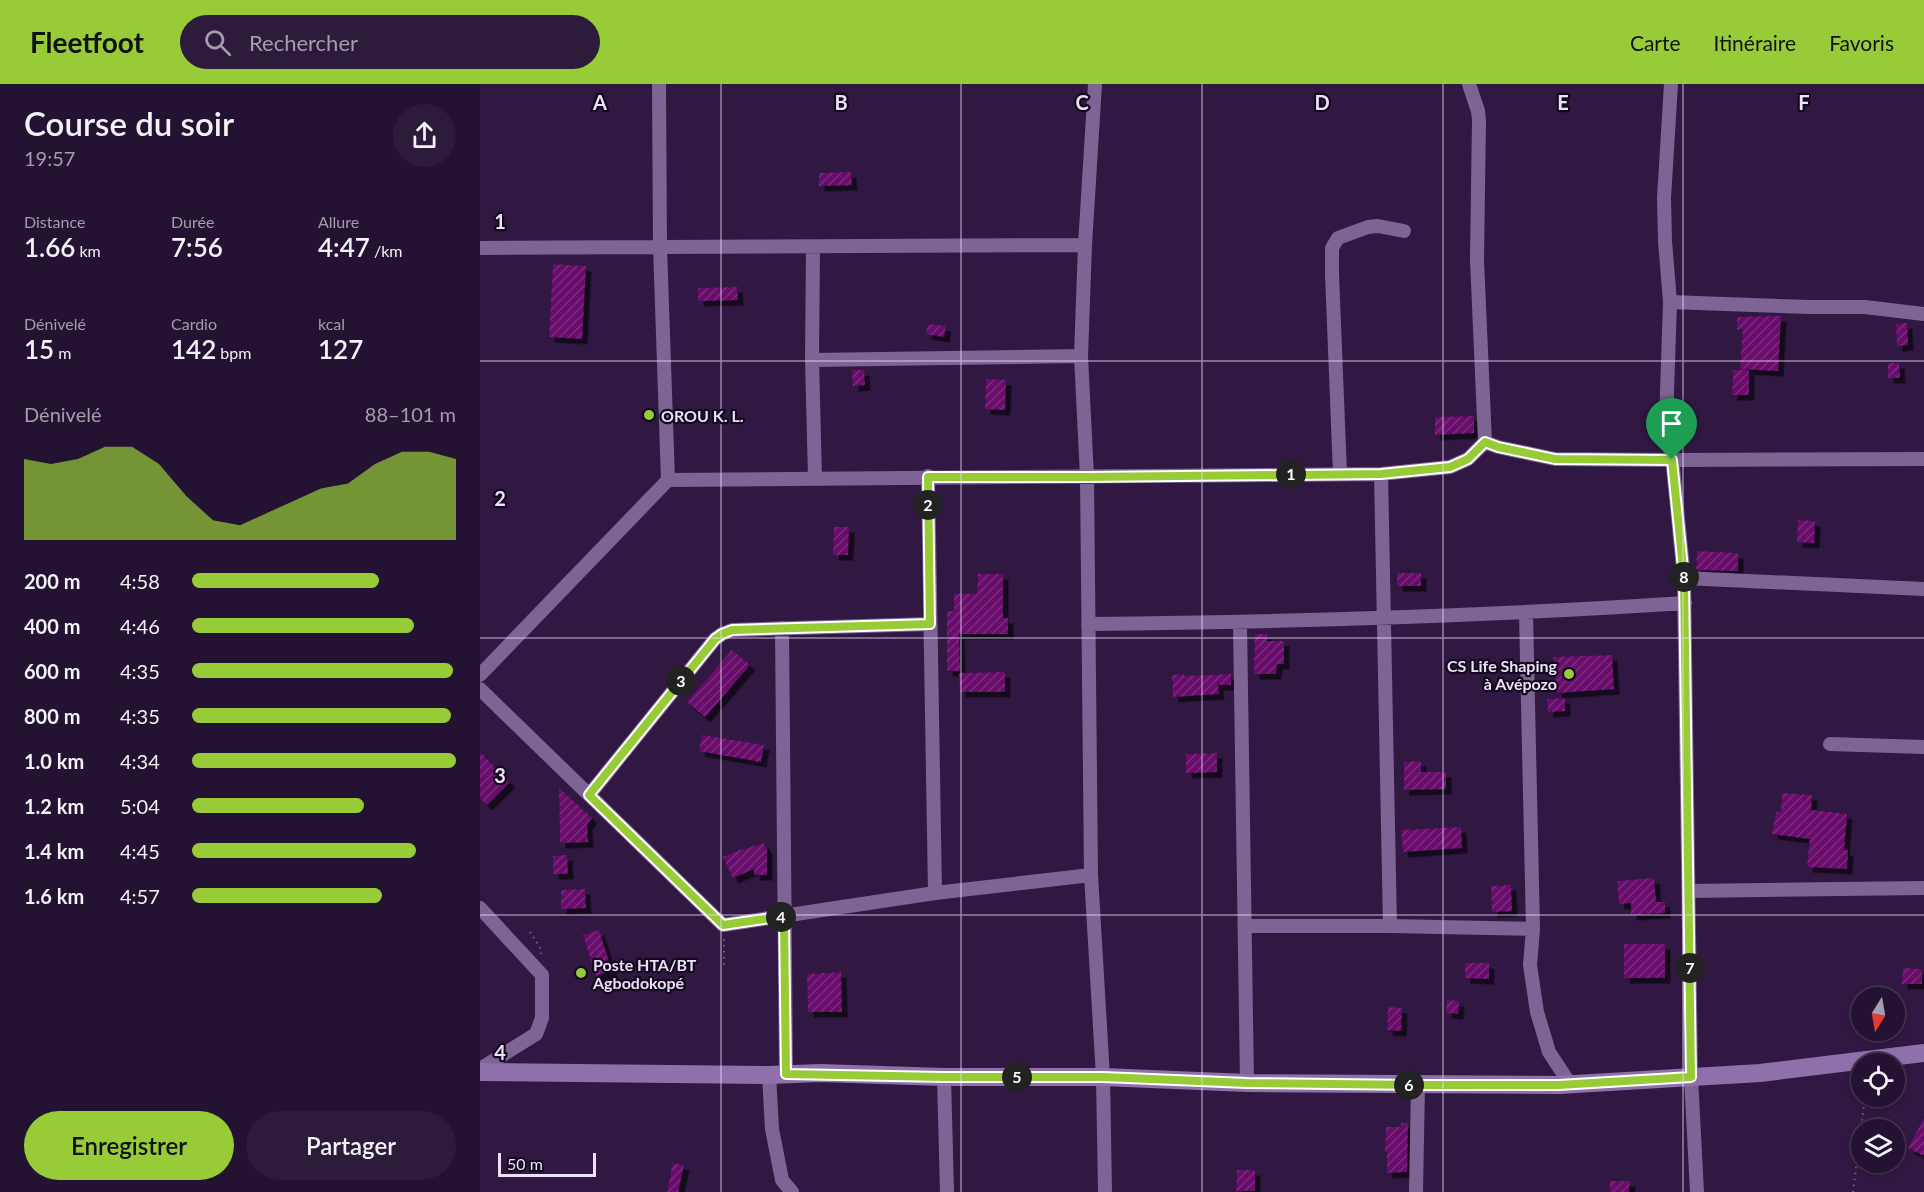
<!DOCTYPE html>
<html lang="fr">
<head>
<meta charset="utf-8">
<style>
	:root { --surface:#241232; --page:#2c1b3a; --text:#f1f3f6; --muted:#a39eac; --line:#41324d; --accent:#97cc38 }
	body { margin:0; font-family:Lato,sans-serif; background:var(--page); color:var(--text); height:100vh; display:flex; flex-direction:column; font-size:22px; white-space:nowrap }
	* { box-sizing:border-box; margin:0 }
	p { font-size:20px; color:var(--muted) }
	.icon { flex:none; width:33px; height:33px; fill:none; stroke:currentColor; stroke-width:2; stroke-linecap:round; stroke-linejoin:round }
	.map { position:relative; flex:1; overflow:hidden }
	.details { display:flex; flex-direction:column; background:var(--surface); width:480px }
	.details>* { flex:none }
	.needle { width:39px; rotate:191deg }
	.buttons { position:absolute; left:1371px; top:903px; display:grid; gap:12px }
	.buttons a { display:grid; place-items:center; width:54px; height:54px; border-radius:50%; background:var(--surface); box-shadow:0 3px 9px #0003,0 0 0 2px var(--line); font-size:30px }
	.scale { position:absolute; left:18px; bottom:15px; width:98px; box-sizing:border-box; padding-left:6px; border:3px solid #ecdffa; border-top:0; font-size:16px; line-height:21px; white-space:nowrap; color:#ecdffa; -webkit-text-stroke:4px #13091c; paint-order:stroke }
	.pin { position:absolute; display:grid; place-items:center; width:51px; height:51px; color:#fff; margin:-62px -26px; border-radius:50% 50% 50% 0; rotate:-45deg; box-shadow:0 0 6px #0007 }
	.pin .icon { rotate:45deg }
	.km { position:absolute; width:30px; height:30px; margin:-15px; border-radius:50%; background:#222; color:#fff; font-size:16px; line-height:30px; text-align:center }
	.round { display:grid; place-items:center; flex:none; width:63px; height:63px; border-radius:32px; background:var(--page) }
	.summary { display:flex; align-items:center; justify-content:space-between; height:102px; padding:0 24px }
	h1 { font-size:33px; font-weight:600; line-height:45px }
	.metrics { display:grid; grid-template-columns:repeat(3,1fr); gap:9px; height:102px; padding:6px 24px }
	.metrics div { display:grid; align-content:center }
	.metrics b { font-size:26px; font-weight:600 }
	.metrics small { font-size:16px; font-weight:400 }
	.metrics p { font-size:16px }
	.chart { height:168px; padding:12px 24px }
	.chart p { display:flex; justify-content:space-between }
	.chart svg { width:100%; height:108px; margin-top:6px; fill:var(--accent); opacity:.7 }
	.button { display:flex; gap:12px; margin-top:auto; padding:12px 24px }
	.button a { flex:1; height:69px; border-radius:36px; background:var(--accent); color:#111; font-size:24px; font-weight:600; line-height:69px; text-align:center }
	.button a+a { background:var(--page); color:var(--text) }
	ul { padding:0 24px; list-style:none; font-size:20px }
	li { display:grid; grid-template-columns:96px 72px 1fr; align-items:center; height:45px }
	li i { height:15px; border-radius:8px; background:var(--accent) }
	header { display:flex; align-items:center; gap:36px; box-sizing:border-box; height:84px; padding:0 30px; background:var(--accent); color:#111 }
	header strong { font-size:28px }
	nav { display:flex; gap:33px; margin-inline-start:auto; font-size:21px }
	.search { width:420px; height:54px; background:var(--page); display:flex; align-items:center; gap:15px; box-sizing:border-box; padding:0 21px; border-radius:33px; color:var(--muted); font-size:22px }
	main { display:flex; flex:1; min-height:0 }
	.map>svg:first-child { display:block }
	.building { fill:url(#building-hatch); filter:url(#shadow) }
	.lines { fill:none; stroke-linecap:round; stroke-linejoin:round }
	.path { stroke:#715d82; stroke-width:2; stroke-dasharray:1.5 4.5; stroke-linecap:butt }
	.street { stroke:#7e6495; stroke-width:14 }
	.secondary { stroke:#8f70ab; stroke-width:18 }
	.route-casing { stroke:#fff; stroke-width:12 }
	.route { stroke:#97cc38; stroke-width:8 }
	.grid { fill:none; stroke:#ecdffa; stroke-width:1.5; stroke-opacity:0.55 }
	.poi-dot { fill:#97cc38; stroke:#13091c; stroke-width:2 }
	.labels { text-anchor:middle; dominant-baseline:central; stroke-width:4.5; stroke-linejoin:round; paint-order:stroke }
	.poi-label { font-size:16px; font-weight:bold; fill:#ecdffa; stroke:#13091c; text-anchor:start }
	.grid-label { font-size:20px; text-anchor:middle; font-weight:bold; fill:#ecdffa; stroke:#13091c; stroke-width:4.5; stroke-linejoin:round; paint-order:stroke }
</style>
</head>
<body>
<header>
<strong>Fleetfoot</strong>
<div class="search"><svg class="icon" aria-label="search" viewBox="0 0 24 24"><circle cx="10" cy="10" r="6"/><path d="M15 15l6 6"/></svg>Rechercher</div>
<nav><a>Carte</a><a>Itinéraire</a><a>Favoris</a></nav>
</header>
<main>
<section class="details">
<div class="summary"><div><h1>Course du soir</h1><p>19:57</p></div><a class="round"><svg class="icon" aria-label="share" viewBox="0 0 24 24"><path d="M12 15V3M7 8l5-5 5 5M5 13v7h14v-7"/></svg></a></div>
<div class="metrics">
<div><p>Distance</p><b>1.66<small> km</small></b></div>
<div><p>Durée</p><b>7:56</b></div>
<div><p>Allure</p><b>4:47<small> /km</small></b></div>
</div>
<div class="metrics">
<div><p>Dénivelé</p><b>15<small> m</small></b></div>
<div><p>Cardio</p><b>142<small> bpm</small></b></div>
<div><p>kcal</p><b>127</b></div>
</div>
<div class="chart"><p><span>Dénivelé</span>88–101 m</p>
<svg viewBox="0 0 160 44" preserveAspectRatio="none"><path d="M0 44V11L10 13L20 11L30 6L40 6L50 13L60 26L70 36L80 38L90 33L100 28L110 23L120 21L130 13L140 8L150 8L160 11V44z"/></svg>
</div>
<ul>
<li><b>200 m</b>4:58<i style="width:71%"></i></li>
<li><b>400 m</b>4:46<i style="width:84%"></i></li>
<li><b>600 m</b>4:35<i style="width:99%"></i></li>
<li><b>800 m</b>4:35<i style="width:98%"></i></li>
<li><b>1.0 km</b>4:34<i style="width:100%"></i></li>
<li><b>1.2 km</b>5:04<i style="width:65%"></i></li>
<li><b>1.4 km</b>4:45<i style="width:85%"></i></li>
<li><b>1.6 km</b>4:57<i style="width:72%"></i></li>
</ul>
<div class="button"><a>Enregistrer</a><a>Partager</a></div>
</section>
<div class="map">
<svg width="1444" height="1108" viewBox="0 0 1444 1108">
	<defs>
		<pattern id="building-hatch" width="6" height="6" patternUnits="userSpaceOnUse" patternTransform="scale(1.5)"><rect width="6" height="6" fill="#670869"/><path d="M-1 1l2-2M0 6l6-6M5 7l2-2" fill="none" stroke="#7d2c7f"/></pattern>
		<filter id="shadow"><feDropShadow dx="5.5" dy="5.5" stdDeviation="0" flood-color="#0009"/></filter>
	</defs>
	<rect width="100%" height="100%" fill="#301843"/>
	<path class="building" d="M371,88L372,101L339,102V89Z
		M73,180L106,182L102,255L69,253Z
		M257,203L258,216L218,217V204Z
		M1301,232L1298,287L1260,285L1263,245L1257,246V233Z
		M1427,239L1428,261L1417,262L1416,240Z
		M448,240L466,242L464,253L446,250Z
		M1408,279H1419L1420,294H1408Z
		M372,286H384L385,301L373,302Z
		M1253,286H1269V311H1252Z
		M506,295L526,296L525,326L505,325Z
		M994,332V349L955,351V333Z
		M1318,436L1335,437L1334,459L1317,458Z
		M354,443H369L368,471H353Z
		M1217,467L1258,469V487L1216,486Z
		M917,489H941V502H917Z
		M498,490H523V534H528V550H479L480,587H467V527H474V510H497Z
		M775,550H787V557H804V580H797L796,590H774Z
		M252,566L270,581L225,633L207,618Z
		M1132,571L1134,605L1077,609L1073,573Z
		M525,588V608H480L479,589Z
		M704,590V592L751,590V601H738L739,610L693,613L692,591Z
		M1085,614V627L1068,628L1067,615Z
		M222,651L284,661L281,678L219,667Z
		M0,668L30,698L7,721L0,714Z
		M737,669V688L706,689V670Z
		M941,677V688H966V705L924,706V678Z
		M79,704L112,734L107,740L108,758L80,759Z
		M1302,709L1332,711L1331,726L1367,730L1364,766H1368L1367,785L1327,783L1330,755L1292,750L1296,728H1301Z
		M981,743L982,764L923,768L921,746Z
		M284,759L287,767V791H274V785L253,794L243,773L260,766Z
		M87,771L88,790H73V772Z
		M1174,794L1176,818H1185V829L1151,831V819L1139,820L1137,797Z
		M1031,801L1032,827L1012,828L1011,802Z
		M105,805L106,824L81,825V806Z
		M119,846L132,887L116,892L103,851Z
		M1144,860H1185V894H1144Z
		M985,879H1009V895L985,894Z
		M1423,884L1442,885V900H1422Z
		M361,888L362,928H328L327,890Z
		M967,916L979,917L978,930L966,929Z
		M908,923L922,924L921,947L907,946Z
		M1444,1034V1072L1428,1064Z
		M921,1039H928L927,1088L907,1089V1068H905L906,1043H921Z
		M193,1079L204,1081L198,1108H187Z
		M757,1086H775V1107H756Z
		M1130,1097H1150L1149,1108H1130Z"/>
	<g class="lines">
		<path class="path" d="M50,848L61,865V870
			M244,855V885
			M1373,1108L1385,1012"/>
		<path class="street" d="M179,0L180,163L188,396
			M615,0L605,161L601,272L607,393L611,791L623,993L625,1108
			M1191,0L1184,114L1185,157L1190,218L1186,338L1193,383L1204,494L1211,993L1217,1108
			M333,163L332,276L335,394
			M0,164L605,161
			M1190,218L1329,223H1385L1444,230
			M332,276L601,272
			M1005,358L1018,363L1075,375L1192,376L1444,375
			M860,390L852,190V164L858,154L888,143L898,142L924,147
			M901,390L910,842
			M448,392L455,809
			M1204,494L1444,505
			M1046,529L1053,845L1050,881L1057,928L1069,968L1090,1000
			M760,539L767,999
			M608,540C807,538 1006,532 1205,519
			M302,544L306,990
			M0,591L188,396L901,390L970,383L988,375L1005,358L997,176L999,36L998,27L989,0
			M0,605L243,841L455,809L611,791
			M1350,660L1444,663
			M109,711L235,555L242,550L252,546L450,540
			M1210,807L1444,804
			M0,824L62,891V934L56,950L0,985
			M765,842H910L1053,845
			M289,991L292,1045L302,1096L312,1108
			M464,993L467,1108
			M936,1108L938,1001"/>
		<path class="secondary" d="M0,988L289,991L340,989L464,993H623L767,999L1079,1001L1280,989L1444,969"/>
	</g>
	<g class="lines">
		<defs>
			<path id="route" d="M1005,358L1018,363L1075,375L1192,376L1204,494L1211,993L1079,1001H938L767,999L623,993H464L306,990L304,832L243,841L109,711L235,555L242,550L252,546L450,540L448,393H607L901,390L970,383L988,375Z"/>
		</defs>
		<use href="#route" class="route-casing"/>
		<use href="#route" class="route"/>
	</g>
	<path class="grid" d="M241,0V1108M481,0V1108M722,0V1108M963,0V1108M1203,0V1108M0,277H1444M0,554H1444M0,831H1444"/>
	<g class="poi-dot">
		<circle cx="169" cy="331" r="6"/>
		<circle cx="1089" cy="590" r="6"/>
		<circle cx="101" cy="889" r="6"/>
	</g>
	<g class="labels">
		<g class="poi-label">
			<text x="181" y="331">OROU K. L.</text>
			<text x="1077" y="581" text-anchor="end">CS Life Shaping<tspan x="1077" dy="18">à Avépozo</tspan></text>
			<text x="113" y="880">Poste HTA/BT<tspan x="113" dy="18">Agbodokopé</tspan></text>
		</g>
	</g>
	<g class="grid-label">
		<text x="120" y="26">A</text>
		<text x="361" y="26">B</text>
		<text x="602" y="26">C</text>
		<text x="842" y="26">D</text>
		<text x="1083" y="26">E</text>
		<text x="1324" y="26">F</text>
		<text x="20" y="145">1</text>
		<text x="20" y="422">2</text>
		<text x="20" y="699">3</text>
		<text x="20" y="976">4</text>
	</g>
</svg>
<div class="buttons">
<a><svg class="needle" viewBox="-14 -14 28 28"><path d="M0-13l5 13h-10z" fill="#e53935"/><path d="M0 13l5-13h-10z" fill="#a39eac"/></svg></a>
<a><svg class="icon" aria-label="locate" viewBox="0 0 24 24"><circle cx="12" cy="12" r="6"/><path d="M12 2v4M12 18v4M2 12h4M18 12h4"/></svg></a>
<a><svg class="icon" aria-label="layers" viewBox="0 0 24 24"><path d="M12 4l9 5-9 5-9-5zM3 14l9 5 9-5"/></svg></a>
</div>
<div class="scale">50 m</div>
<div class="pin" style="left:1192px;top:376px;background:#1e9e55"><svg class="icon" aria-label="arrive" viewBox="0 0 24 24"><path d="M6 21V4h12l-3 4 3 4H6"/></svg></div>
<b class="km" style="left:811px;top:390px">1</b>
<b class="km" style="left:448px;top:421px">2</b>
<b class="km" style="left:201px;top:597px">3</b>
<b class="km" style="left:301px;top:833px">4</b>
<b class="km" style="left:537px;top:993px">5</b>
<b class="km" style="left:929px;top:1001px">6</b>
<b class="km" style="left:1210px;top:884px">7</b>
<b class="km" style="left:1204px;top:493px">8</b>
</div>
</main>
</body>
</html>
